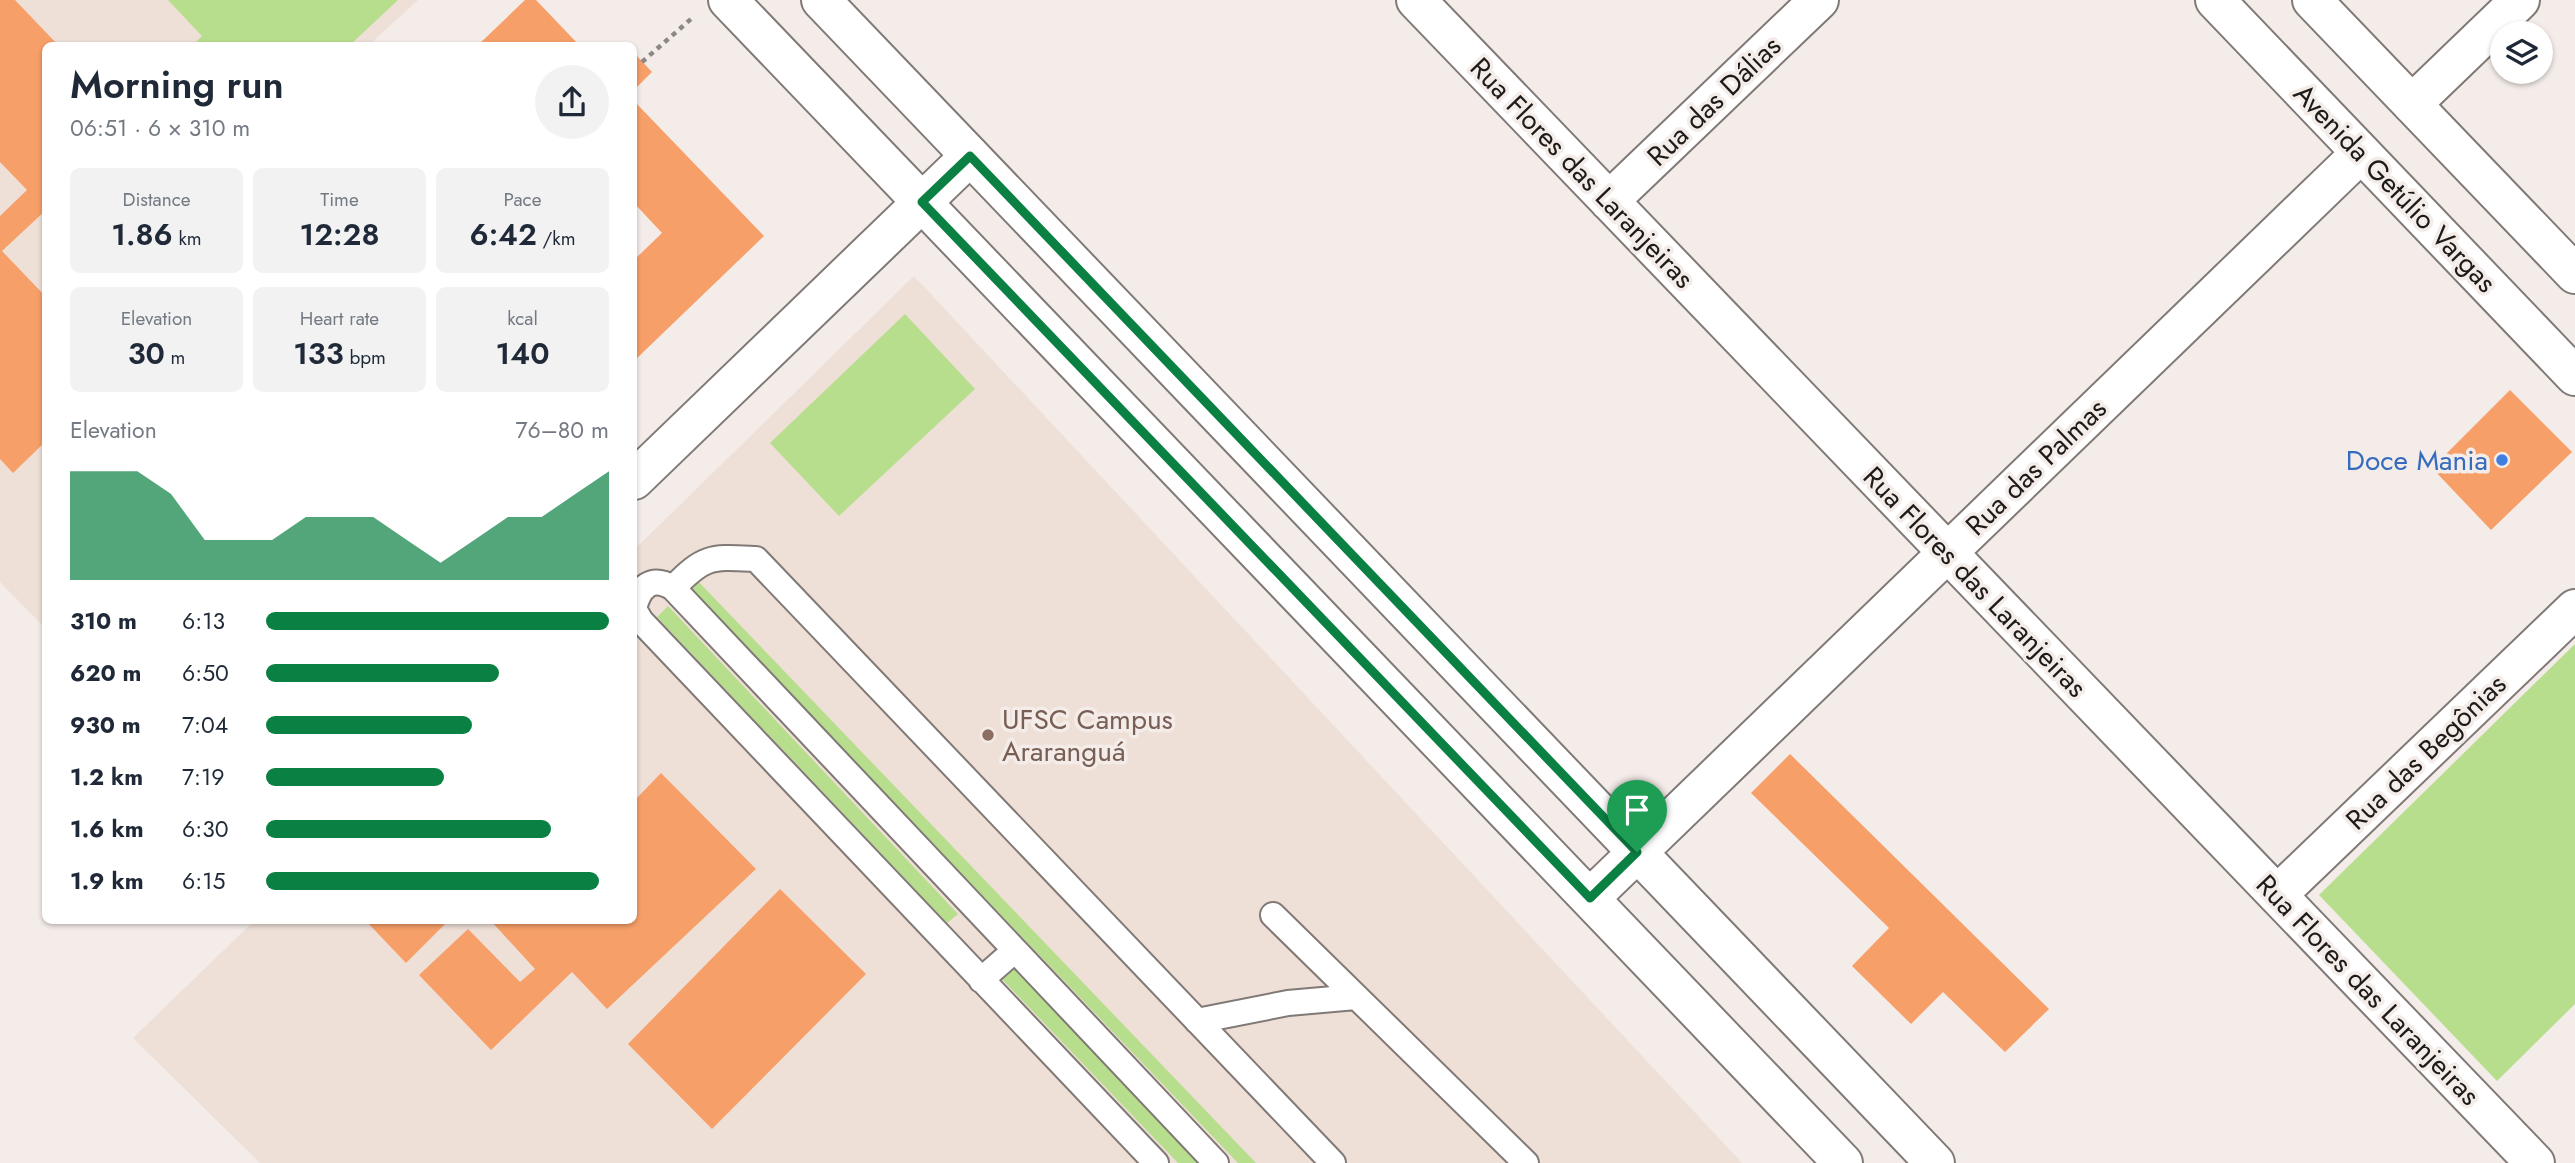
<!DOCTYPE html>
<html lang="en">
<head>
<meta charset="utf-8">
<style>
	:root { --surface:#fff; --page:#f2f2f3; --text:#1f2937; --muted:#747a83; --accent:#0b8043 }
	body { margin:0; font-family:Jost,sans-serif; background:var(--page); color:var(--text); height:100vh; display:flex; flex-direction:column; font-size:26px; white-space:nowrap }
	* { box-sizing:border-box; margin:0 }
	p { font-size:23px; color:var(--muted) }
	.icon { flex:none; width:38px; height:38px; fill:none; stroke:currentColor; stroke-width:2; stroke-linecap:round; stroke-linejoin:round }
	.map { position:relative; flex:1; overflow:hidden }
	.details { position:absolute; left:42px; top:42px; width:595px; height:882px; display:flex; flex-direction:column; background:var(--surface); border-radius:10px; box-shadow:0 2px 5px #0004 }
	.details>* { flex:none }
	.tools { position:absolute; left:2490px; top:21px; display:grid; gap:14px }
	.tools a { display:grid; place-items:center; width:63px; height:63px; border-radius:50%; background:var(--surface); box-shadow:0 2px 5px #0004; font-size:35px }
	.pin { position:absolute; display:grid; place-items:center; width:60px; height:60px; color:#fff; margin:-72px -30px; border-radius:50% 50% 50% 0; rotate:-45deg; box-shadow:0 0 7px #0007 }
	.pin .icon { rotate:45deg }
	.round { display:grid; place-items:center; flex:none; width:74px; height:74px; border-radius:37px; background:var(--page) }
	.headline { display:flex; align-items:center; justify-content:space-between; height:119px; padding:0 28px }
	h1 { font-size:38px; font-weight:600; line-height:52px }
	.metrics { display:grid; grid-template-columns:repeat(3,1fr); gap:10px; height:119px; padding:7px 28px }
	.metrics div { display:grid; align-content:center; border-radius:10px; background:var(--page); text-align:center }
	.metrics b { font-size:30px; font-weight:600 }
	.metrics small { font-size:19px; font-weight:400 }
	.metrics p { font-size:19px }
	.chart { height:196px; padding:14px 28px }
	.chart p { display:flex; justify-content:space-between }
	.chart svg { width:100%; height:126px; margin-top:7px; fill:var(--accent); opacity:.7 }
	ul { padding:0 28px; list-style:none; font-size:23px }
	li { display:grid; grid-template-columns:112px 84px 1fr; align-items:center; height:52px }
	li i { height:18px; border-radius:9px; background:var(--accent) }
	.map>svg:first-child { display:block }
	.built { fill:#eedfd7 }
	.green { fill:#b7de8c }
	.building { fill:#f79f68 }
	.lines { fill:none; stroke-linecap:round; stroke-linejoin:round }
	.lane-casing { stroke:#807976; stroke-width:28 }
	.street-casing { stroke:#807976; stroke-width:42 }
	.secondary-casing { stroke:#807976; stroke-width:42 }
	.path { stroke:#8d8885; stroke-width:4.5; stroke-dasharray:5 5; stroke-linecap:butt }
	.lane { stroke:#fff; stroke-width:24 }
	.street { stroke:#fff; stroke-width:38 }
	.secondary { stroke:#fff; stroke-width:38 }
	.route-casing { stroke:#fff; stroke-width:14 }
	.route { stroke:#0b8043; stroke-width:9 }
	.shop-dot { fill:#3f7fe0; stroke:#f4ece8; stroke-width:2.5 }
	.education-dot { fill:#8d6e63; stroke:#f4ece8; stroke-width:2.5 }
	.labels { text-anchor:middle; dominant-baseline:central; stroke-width:7; stroke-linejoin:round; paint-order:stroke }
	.street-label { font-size:28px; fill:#1d1b19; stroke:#f4ece8 }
	.shop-label { font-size:28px; fill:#366cbe; stroke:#f4ece8; text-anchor:end }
	.education-label { font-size:28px; fill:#785e54; stroke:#f4ece8; text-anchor:start }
</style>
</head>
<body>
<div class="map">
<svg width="2575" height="1163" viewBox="0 0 2575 1163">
	<rect width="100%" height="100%" fill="#f4ece8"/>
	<path class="built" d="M0,0H418L369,45L46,46L45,628L0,582Z
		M914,276L1742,1163H260L133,1038L254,921L634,920V550Z"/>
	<path class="green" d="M168,0H398L350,45L192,46L202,36Z
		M905,314L975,389L839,516L770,443Z
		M693,576L1256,1163H1238L685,584Z
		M668,606L958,914L947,923L657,617Z
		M2575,644V1004L2497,1081L2319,895Z
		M1009,963L1199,1163H1178L998,975Z"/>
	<path class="building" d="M0,0H15L59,46H46V210L2,251L46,297V441L13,473L0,459V216L27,190L0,162Z
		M525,0H536L580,46H477Z
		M634,53L652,72L634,90Z
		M634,101L764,236L634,361V260L662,233L634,203Z
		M2510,390L2572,452L2491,530L2432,468Z
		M1790,754L2049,1009L2005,1052L1943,992L1911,1024L1852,966L1889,928L1751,793Z
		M661,773L756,869L607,1009L572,972L491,1050L419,975L468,929L520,982L535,969L490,920H634V801Z
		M780,889L866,974L712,1129L628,1044Z
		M365,920H449L406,963Z"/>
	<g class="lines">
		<defs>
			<path id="lane" d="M673,588C705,555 711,557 756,559L1333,1163
				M1273,915L1526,1163
				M981,980L1014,951
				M1197,1021L1288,1003L1356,997
				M1156,1163L641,621L634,609C639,587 651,575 673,588L1216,1163"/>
			<path id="street" d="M1416,0L2535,1163
				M2412,104L2520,0
				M1609,201L1819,0
				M634,480L970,156
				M2277,895L2575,609
				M1590,898L2361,153"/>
			<path id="secondary" d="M728,0L1843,1163
				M821,0L1935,1163
				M2215,0L2575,376
				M2312,0L2575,274"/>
		</defs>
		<use href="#lane" class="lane-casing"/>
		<use href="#street" class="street-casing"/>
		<use href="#secondary" class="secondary-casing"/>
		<path class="path" d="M642,62L691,19"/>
		<use href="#lane" class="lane"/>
		<use href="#street" class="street"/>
		<use href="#secondary" class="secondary"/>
	</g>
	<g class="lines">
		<defs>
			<path id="route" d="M970,156L1637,852L1590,898L922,202Z"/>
		</defs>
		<use href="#route" class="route-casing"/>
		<use href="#route" class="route"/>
	</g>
	<circle class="shop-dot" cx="2502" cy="460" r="7"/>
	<circle class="education-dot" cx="988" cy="735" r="7"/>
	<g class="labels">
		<g class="street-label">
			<text transform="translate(1714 101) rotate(-44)">Rua das Dálias</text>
			<text transform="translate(1582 173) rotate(46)">Rua Flores das Laranjeiras</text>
			<text transform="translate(2395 188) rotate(46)">Avenida Getúlio Vargas</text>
			<text transform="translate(2036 467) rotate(-44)">Rua das Palmas</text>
			<text transform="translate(1975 582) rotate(46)">Rua Flores das Laranjeiras</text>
			<text transform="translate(2426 752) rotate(-44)">Rua das Begônias</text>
			<text transform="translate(2368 990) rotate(46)">Rua Flores das Laranjeiras</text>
		</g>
		<g class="shop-label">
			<text x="2488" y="460">Doce Mania</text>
		</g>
		<g class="education-label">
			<text x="1002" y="719">UFSC Campus<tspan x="1002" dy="32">Araranguá</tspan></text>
		</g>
	</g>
</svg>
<div class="tools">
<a><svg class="icon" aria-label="layers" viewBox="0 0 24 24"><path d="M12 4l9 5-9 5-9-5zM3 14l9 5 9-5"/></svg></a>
</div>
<div class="pin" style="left:1637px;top:852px;background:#1e9e55"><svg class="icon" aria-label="arrive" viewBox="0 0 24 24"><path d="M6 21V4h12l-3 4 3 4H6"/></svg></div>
<section class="details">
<div class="headline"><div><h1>Morning run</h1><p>06:51 · 6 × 310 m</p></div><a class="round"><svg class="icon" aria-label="share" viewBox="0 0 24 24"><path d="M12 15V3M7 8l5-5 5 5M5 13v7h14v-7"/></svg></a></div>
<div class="metrics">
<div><p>Distance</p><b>1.86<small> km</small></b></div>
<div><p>Time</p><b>12:28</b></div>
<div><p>Pace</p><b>6:42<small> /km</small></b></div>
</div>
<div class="metrics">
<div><p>Elevation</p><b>30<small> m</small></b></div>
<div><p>Heart rate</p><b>133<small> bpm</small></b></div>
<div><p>kcal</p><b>140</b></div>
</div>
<div class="chart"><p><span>Elevation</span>76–80 m</p>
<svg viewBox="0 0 160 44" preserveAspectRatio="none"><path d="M0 44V6L10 6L20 6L30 14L40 30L50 30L60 30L70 22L80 22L90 22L100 30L110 38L120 30L130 22L140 22L150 14L160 6V44z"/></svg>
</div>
<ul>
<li><b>310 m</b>6:13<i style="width:100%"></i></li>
<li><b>620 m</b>6:50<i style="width:68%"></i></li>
<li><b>930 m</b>7:04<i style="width:60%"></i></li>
<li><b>1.2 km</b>7:19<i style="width:52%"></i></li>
<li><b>1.6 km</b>6:30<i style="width:83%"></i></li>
<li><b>1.9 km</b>6:15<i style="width:97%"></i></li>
</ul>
</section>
</div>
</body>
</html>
